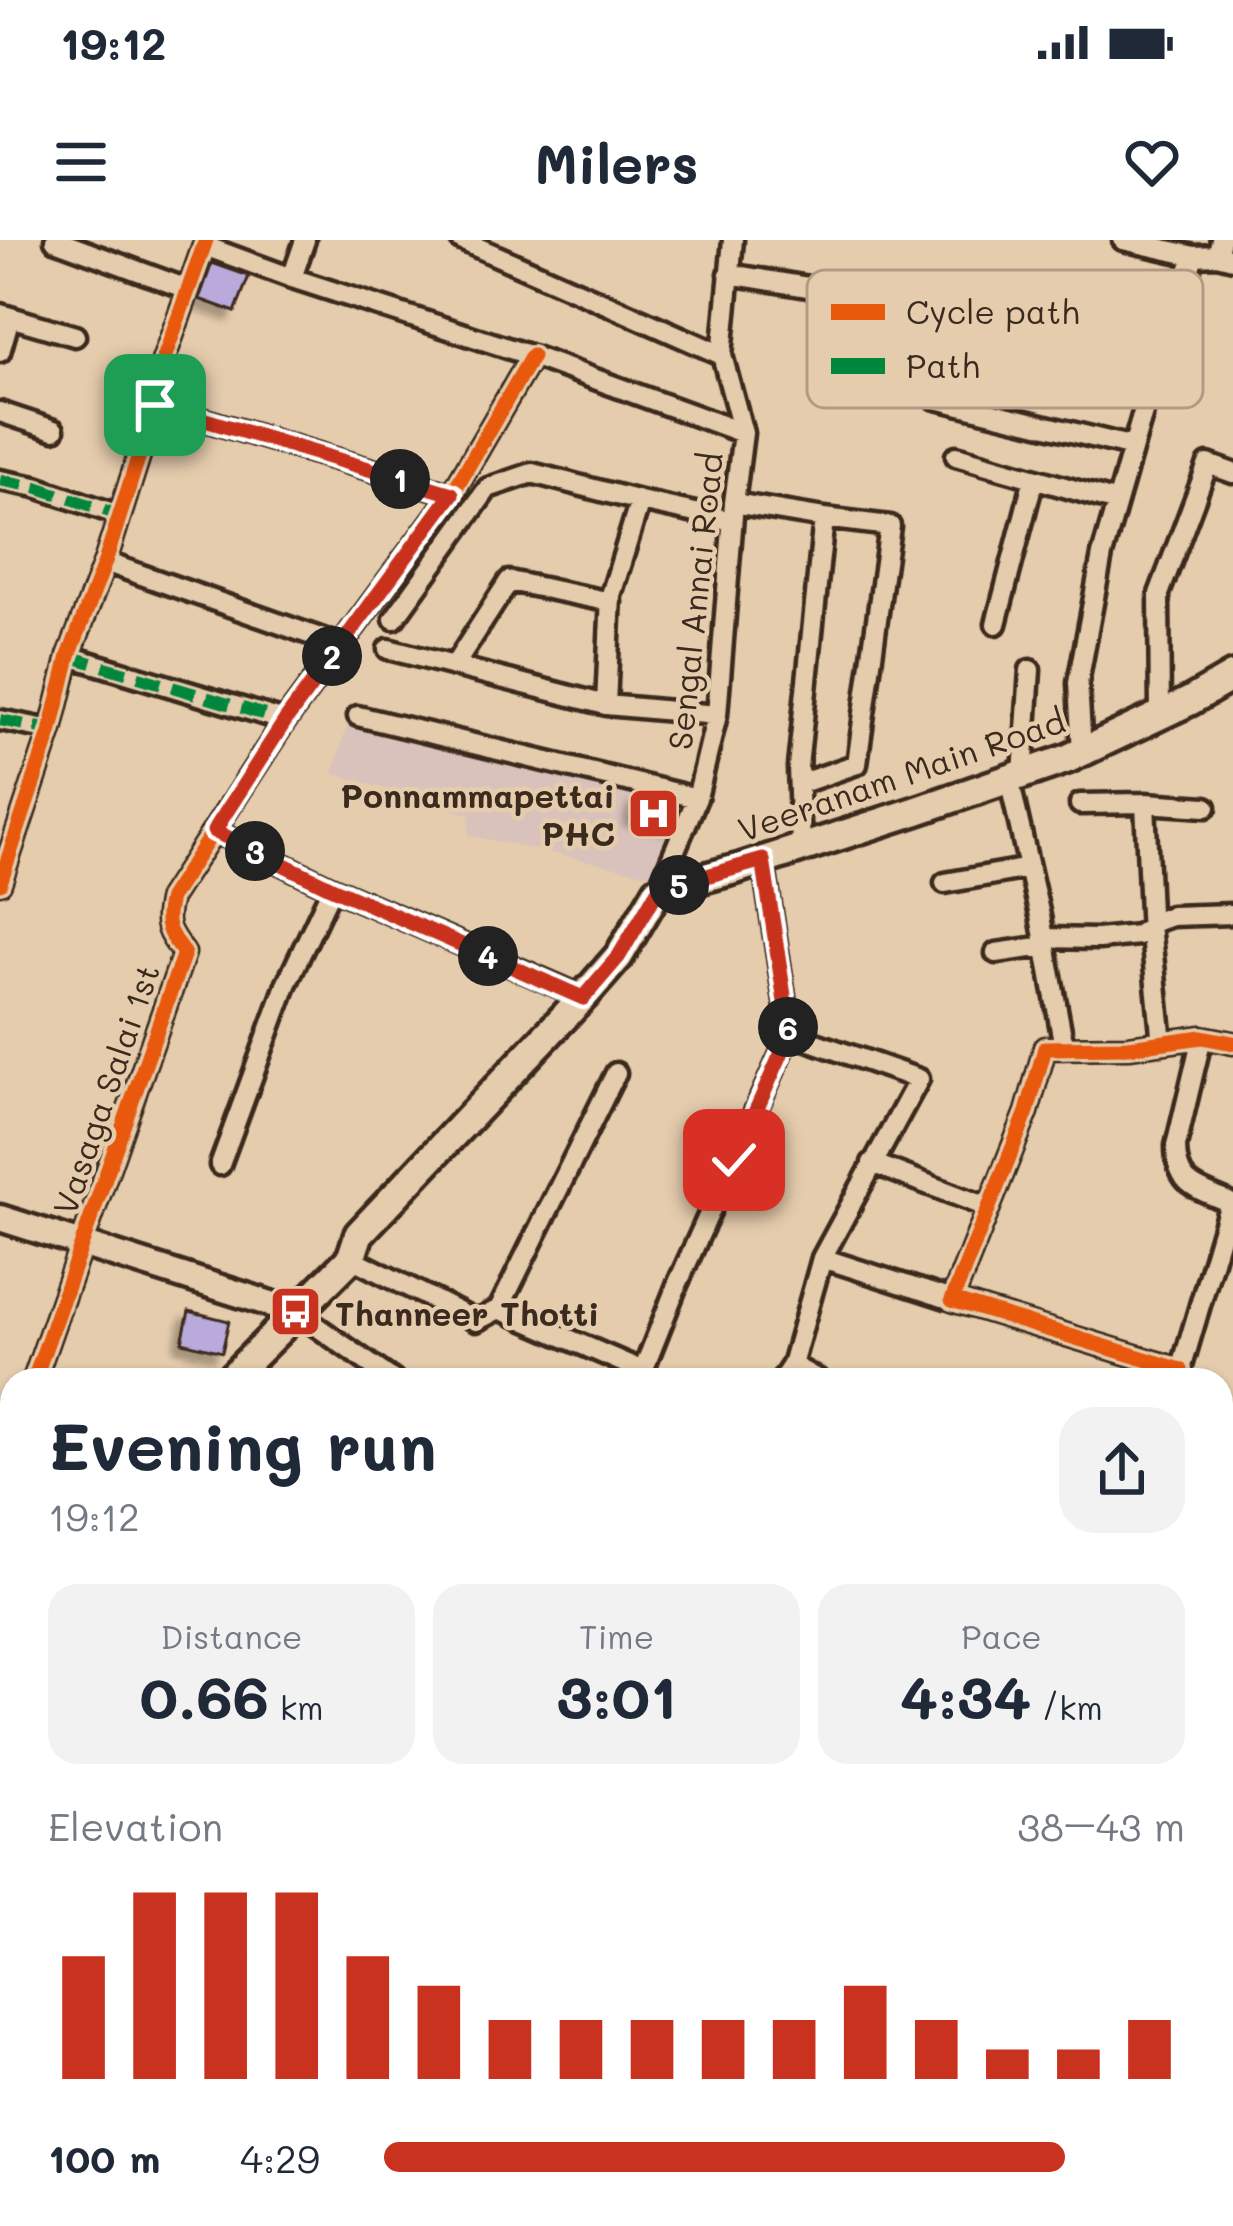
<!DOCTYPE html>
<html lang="en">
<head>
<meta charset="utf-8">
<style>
	:root { --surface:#fff; --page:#f2f2f3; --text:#1f2937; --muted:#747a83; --accent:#c8321e }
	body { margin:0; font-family:Mali,sans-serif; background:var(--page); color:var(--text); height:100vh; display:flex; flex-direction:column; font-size:45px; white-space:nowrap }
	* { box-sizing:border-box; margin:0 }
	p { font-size:39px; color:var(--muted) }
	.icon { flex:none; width:66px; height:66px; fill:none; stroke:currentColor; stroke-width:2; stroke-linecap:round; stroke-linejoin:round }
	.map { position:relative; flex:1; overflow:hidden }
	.drawer { position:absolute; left:0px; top:1128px; width:1233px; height:858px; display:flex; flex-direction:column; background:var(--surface); border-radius:36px 36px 0 0; box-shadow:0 3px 9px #0004 }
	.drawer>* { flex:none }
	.pin { position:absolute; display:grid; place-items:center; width:102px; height:102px; color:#fff; margin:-51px; border-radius:24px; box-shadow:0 6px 18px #0006 }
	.km { position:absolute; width:60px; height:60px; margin:-30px; border-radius:50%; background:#222; color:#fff; font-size:33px; line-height:60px; text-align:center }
	.round { display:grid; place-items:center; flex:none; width:126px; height:126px; border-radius:36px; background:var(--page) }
	.head { display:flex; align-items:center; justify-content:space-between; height:204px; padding:0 48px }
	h1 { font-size:66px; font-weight:700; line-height:90px }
	.stats { display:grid; grid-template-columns:repeat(3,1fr); gap:18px; height:204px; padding:12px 48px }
	.stats div { display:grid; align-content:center; border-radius:30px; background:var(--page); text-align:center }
	.stats b { font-size:60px; font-weight:700 }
	.stats small { font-size:33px; font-weight:400 }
	.stats p { font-size:33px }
	.chart { height:336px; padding:24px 48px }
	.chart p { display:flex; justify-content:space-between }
	.chart svg { width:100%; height:216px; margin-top:12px; stroke:var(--accent); stroke-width:6 }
	ul { padding:0 48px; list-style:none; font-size:39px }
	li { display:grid; grid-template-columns:192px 144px 1fr; align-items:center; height:90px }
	li i { height:30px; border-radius:15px; background:var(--accent) }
	.status { display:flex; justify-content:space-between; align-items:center; height:84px; padding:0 60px; background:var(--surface); direction:ltr }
	.status svg { height:33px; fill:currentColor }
	header { display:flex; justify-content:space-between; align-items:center; height:156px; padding:0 48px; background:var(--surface); font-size:54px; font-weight:700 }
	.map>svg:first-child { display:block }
	.built { fill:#d8c2bb }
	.building { fill:#baaadb; stroke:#3b2a1e; stroke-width:3; filter:url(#shadow) }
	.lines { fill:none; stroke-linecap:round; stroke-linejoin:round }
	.minor-casing { stroke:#3b2a1e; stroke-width:27 }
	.tertiary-casing { stroke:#3b2a1e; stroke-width:33 }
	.secondary-casing { stroke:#3b2a1e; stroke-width:36 }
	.primary-casing { stroke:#3b2a1e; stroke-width:39 }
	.minor { stroke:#e5ccad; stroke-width:18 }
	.tertiary { stroke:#e5ccad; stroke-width:24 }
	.secondary { stroke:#e5ccad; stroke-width:27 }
	.primary { stroke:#e5ccad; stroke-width:30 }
	.rail-casing { stroke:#3b2a1e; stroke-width:9 }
	.rail { stroke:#e5ccad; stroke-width:4.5; stroke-dasharray:14; stroke-linecap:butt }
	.quiet { stroke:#00873e; stroke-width:12; stroke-dasharray:24 12; stroke-linecap:butt }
	.cycleway-casing { stroke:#e5ccad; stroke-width:22 }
	.cycleway { stroke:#e8590c; stroke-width:15 }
	.route-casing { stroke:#fff; stroke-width:24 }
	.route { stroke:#c8321e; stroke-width:15 }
	.labels { text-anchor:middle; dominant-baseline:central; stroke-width:9; stroke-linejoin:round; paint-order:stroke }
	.street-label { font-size:33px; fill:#3b2a1e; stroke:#e5ccad }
	.poi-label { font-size:33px; font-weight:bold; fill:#3b2a1e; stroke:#e5ccad; text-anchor:end }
	.key { fill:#e5ccad; stroke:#b29b82; stroke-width:3 }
	.key-label { font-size:33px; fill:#3b2a1e }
</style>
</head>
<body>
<div class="status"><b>19:12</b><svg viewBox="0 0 49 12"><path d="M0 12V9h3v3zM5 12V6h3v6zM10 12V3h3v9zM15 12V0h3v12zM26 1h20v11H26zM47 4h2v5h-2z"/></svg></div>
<header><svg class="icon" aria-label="menu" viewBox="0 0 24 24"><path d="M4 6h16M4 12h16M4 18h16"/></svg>Milers<svg class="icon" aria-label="heart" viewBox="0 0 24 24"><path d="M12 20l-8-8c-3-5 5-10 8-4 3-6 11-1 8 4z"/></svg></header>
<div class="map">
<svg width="1233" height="1986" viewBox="0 0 1233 1986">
	<defs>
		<filter id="shadow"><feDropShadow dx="-8" dy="8" stdDeviation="3" flood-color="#0004"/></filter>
	</defs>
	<rect width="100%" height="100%" fill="#e5ccad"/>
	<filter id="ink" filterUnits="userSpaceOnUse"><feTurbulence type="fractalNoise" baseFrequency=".00833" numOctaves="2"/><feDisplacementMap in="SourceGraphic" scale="24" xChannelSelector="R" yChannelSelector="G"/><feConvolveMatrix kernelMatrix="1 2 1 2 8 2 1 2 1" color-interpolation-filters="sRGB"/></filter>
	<g filter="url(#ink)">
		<path class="built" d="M348,483L439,509L572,535L633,555L626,577L673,589L658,636L468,595L470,575L333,533Z"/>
		<path class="building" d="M212,23L249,36L235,72L199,59Z
			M636,557L678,567L671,585L631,577Z
			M189,1071L229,1081L222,1112L182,1102Z"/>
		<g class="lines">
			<defs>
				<path id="minor" d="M55,0L187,49
					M461,0L722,115
					M1123,0L1194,16
					M1221,0L1217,15L1233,19
					M205,6L292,38L532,116L743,193
					M729,34L918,65
					M292,38L305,0
					M0,74L75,96
					M0,112L10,77
					M936,159L1133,207
					M155,165L452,254
					M0,172L54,190
					M956,216L1117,262
					M0,240L36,247L119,275
					M734,263L824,278L890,286L857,524L799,544
					M105,322L340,405
					M394,379L488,248L532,233L640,261L732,281
					M996,384L1034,238
					M388,409L606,465L717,475
					M69,416L285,481
					M454,426L509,341L611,362
					M606,465L611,355L640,261
					M1160,475L1159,354L1208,224L1233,233
					M358,476L697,558
					M0,480L51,490
					M1082,512L1078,443L1102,315L1148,155L1194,16L1217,15
					M1023,534L1030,430
					M1009,539L1040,676L1064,807
					M1145,563L1151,695L1162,803
					M1080,564L1145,563L1206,567
					M214,591L332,648L583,757
					M801,608L798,527L824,278
					M763,620L790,794L919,839L822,1018L792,1125
					M0,643L51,490L69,416L105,322L155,165L162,124L206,0
					M945,643L1029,628
					M658,650L697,558L717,475L734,263L743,193L722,115L733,0
					M1044,698L1098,699L1138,695L1157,681L1171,676L1233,674
					M996,713L1045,706
					M872,923L987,967
					M220,925L286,745L332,648
					M351,1018L476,1081L499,1069L616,833
					M822,1018L952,1060
					M499,1069L643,1131L677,1045L790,794
					M296,1072L393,1140
					M1181,1130L952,1060L1027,872L1045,808L1129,807L1202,797L1233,803
					M34,1140L184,713C167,691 163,685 170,658L285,481L452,254L532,116
					M782,1140L792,1125L819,1140
					M1178,1140L1230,963C1198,948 1176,947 1176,906L1202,797
					M0,1236L12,1203
					M1221,1265L1233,1269
					M1221,1840L1233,1842
					M0,1911L12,1913
					M1221,1967L1233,1961
					M214,1986L215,1974
					M316,1986L317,1974
					M382,1986L402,1974
					M716,1986V1974
					M866,1986V1974"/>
				<path id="tertiary" d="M0,978L296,1072"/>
				<path id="secondary" d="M229,1140L351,1018L359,994L583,757L619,716L658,650L737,629L916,571L1067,519L1190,461L1233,436
					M0,1352L12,1343"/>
				<path id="primary" d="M0,1584L12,1586
					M1221,1585H1233"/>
			</defs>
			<use href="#minor" class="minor-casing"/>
			<use href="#tertiary" class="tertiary-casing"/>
			<use href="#secondary" class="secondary-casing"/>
			<use href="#primary" class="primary-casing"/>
			<use href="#minor" class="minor"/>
			<use href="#tertiary" class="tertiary"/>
			<use href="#secondary" class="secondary"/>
			<use href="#primary" class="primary"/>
			<defs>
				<path id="rail" d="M0,1515H12
					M1221,1542H1233"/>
			</defs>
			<use href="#rail" class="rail-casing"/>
			<use href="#rail" class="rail"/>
			<path class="quiet" d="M0,240L36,247L119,275
				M69,416L285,481
				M0,480L51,490"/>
			<defs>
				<path id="cycleway" d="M0,643L51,490L69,416L105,322L155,165L162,124L206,0
					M1181,1130L952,1060L1027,872L1045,808L1129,807L1202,797L1233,803
					M34,1140L184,713C167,691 163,685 170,658L285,481L452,254L532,116"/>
			</defs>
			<use href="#cycleway" class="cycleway-casing"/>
			<use href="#cycleway" class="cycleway"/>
		</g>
	</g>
	<g class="lines" filter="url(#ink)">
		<defs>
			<path id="route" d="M155,165L452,254L285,481L214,591L332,648L583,758L619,716L658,650L763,620L790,794L734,920"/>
		</defs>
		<use href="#route" class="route-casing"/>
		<use href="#route" class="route"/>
	</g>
	<defs>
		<symbol id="hospital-square" viewBox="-11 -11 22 22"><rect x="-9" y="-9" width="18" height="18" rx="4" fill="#c8321e" stroke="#e5ccad"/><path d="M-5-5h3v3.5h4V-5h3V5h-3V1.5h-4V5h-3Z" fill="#fff"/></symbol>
		<symbol id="bus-square" viewBox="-11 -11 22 22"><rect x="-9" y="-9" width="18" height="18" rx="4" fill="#c8321e" stroke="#e5ccad"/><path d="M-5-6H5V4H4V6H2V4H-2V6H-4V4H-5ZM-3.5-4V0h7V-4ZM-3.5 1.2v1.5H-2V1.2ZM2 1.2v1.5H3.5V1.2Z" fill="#fff"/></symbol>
	</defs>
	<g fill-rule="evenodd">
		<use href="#hospital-square" x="624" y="544" width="59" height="59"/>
		<use href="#bus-square" x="266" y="1042" width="59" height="59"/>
	</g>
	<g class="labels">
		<g class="street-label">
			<text transform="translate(694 361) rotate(-84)">Sengal Annai Road</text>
			<text transform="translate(901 534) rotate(-19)">Veeranam Main Road</text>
			<text transform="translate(105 849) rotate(-71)">Vasaga Salai 1st</text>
		</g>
		<g class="poi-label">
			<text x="615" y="554">Ponnammapettai<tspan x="615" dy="38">PHC</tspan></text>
			<text x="335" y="1072" text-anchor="start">Thanneer Thotti</text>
		</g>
	</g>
	<rect x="807" y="30" width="396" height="138" rx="18" class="key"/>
	<rect x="831" y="64" width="54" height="16" fill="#e8590c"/>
	<rect x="831" y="118" width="54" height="16" fill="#00873e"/>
	<g class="key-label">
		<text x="906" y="84">Cycle path</text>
		<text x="906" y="138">Path</text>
	</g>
</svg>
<div class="pin" style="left:155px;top:165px;background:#1e9e55"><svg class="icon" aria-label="arrive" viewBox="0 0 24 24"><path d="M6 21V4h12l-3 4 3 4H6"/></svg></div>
<div class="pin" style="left:734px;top:920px;background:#d93025"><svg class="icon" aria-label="check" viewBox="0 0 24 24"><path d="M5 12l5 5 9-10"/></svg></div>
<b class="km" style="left:400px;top:239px">1</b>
<b class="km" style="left:332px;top:416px">2</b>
<b class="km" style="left:255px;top:611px">3</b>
<b class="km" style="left:488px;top:716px">4</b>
<b class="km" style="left:679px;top:645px">5</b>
<b class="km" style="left:788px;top:787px">6</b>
<section class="drawer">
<div class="head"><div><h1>Evening run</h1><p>19:12</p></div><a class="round"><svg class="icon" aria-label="share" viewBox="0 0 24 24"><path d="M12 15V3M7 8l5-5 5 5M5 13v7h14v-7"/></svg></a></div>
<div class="stats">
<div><p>Distance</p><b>0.66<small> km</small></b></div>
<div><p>Time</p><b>3:01</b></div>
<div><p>Pace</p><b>4:34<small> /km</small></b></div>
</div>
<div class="chart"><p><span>Elevation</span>38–43 m</p>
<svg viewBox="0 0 160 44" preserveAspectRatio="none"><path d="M5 44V19M15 44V6M25 44V6M35 44V6M45 44V19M55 44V25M65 44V32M75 44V32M85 44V32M95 44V32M105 44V32M115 44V25M125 44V32M135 44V38M145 44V38M155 44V32"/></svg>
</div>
<ul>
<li><b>100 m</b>4:29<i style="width:85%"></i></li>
</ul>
</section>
</div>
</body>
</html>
